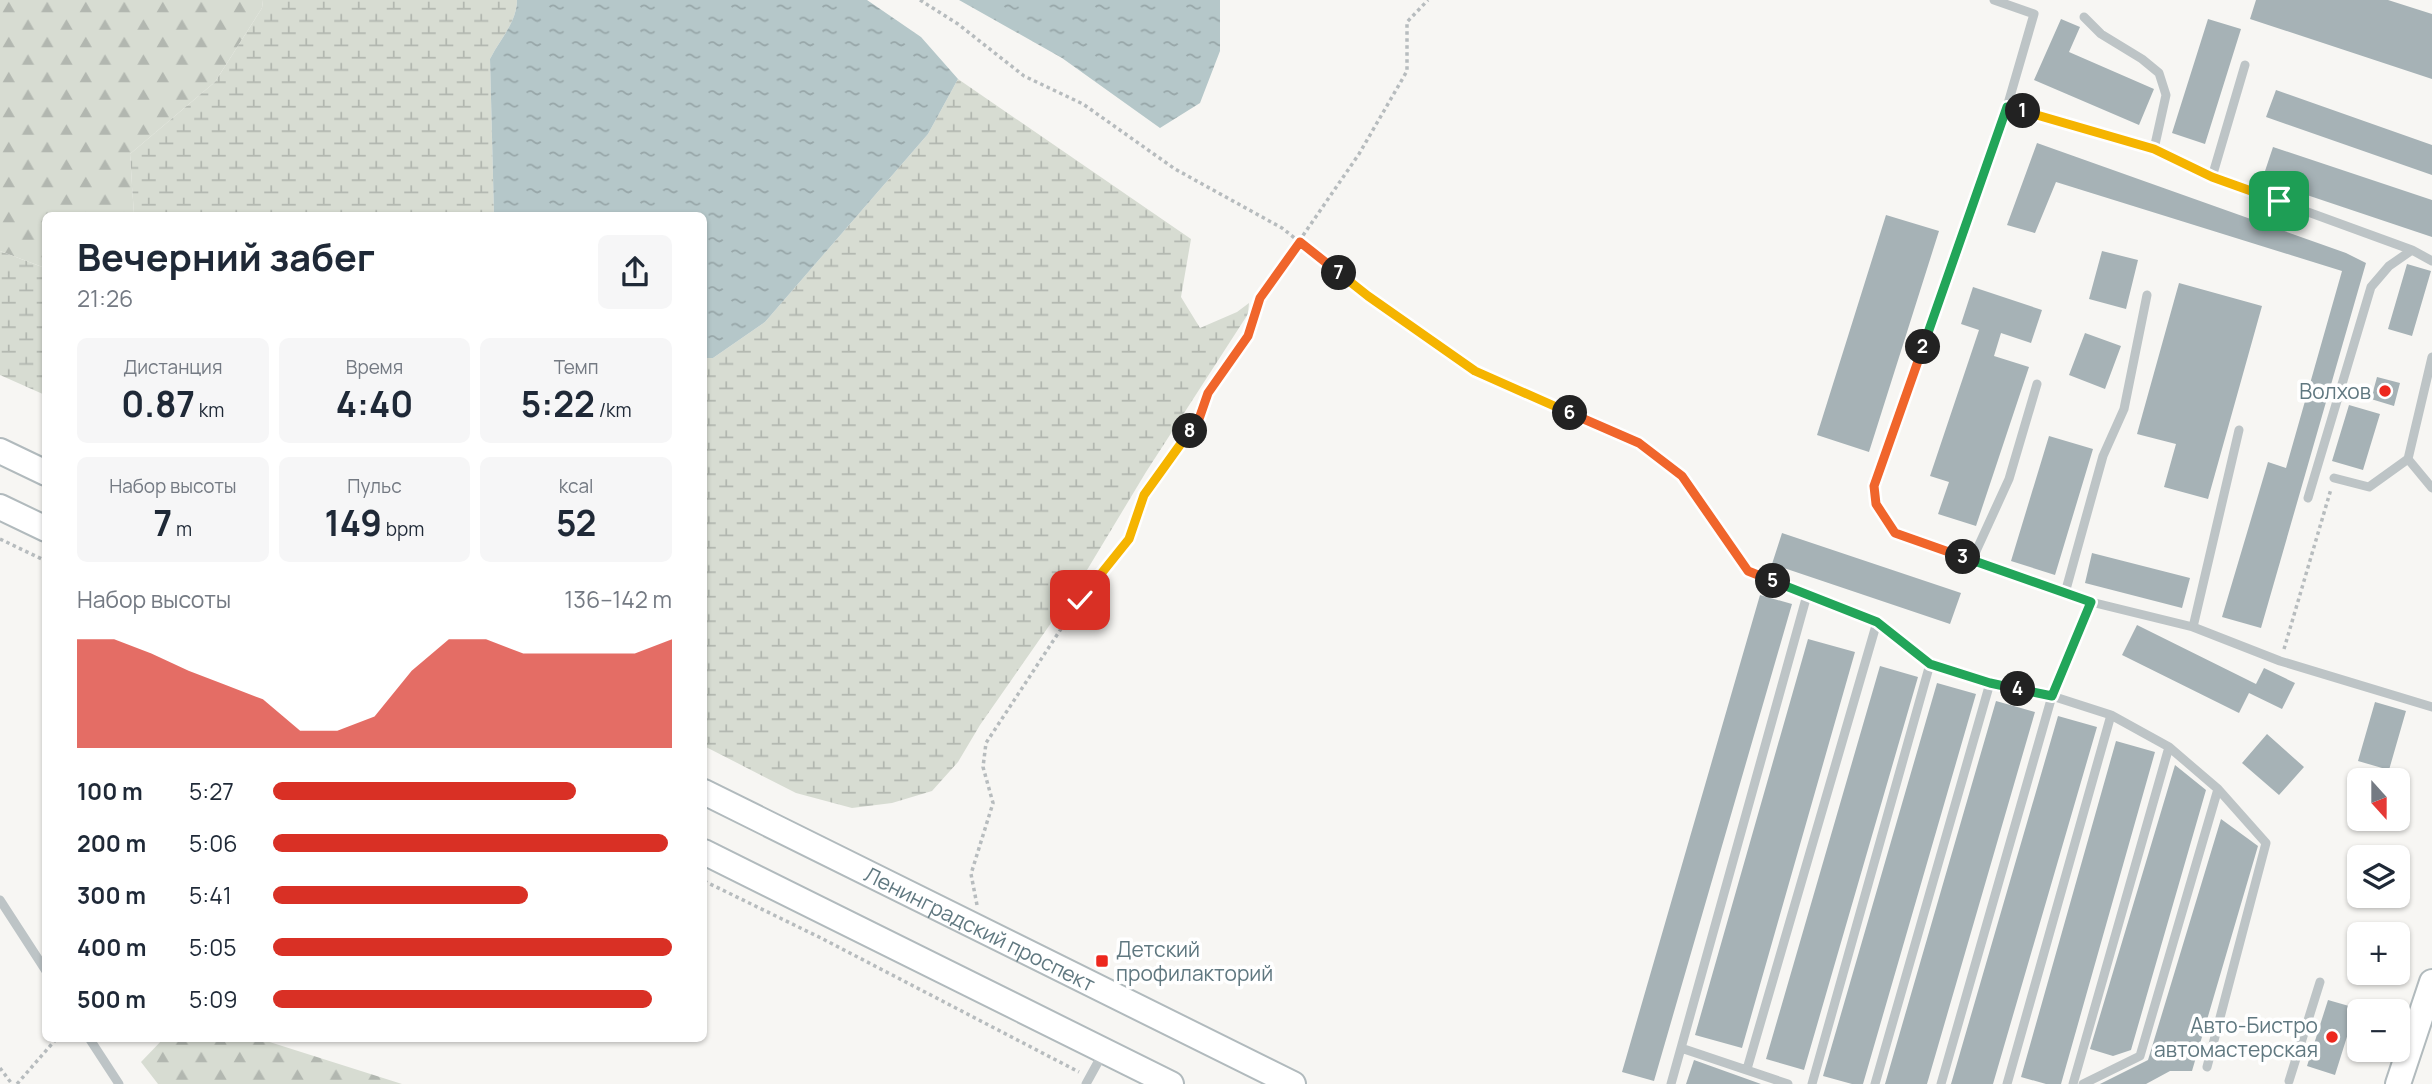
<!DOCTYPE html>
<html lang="ru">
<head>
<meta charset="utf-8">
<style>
	:root { --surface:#fff; --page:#f6f6f7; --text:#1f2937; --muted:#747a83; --accent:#d93025 }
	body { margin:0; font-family:Manrope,sans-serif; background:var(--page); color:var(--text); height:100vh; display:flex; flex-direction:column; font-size:26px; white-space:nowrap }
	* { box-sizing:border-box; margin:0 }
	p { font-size:23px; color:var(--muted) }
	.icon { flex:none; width:38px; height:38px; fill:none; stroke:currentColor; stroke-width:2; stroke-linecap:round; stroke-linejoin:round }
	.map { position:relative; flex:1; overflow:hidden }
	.drawer { position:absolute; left:42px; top:212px; width:665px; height:830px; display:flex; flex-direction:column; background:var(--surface); border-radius:10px; box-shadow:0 2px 5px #0004 }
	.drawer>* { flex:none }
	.needle { width:46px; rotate:159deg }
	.fabs { position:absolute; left:2347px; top:768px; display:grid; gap:14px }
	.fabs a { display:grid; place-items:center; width:63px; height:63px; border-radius:10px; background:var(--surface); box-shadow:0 2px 5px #0004; font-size:35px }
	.pin { position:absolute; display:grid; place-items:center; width:60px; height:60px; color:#fff; margin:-30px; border-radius:14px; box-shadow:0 4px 10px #0006 }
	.km { position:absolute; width:35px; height:35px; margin:-18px; border-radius:50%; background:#222; color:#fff; font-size:19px; line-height:35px; text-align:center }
	.round { display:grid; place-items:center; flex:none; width:74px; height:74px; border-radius:10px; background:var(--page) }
	.overview { display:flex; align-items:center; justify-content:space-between; height:119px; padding:0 35px }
	h1 { font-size:38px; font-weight:700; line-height:52px }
	.figures { display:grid; grid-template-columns:repeat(3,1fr); gap:10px; height:119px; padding:7px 35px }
	.figures div { display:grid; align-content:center; border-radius:10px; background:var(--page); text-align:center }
	.figures b { font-size:35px; font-weight:700 }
	.figures small { font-size:19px; font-weight:400 }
	.figures p { font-size:19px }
	.chart { height:196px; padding:14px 35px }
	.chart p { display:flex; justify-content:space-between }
	.chart svg { width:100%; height:126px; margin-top:7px; fill:var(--accent); opacity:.7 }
	ul { padding:0 35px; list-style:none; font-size:23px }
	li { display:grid; grid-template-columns:112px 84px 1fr; align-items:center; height:52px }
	li i { height:18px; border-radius:9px; background:var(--accent) }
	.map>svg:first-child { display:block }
	.forest { fill:url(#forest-firs) }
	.wetland { fill:url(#wetland-marsh) }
	.water { fill:url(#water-ripples) }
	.building { fill:#a6b2b6 }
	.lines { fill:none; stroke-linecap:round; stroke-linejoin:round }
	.secondary-casing { stroke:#b1babd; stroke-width:28 }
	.path { stroke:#b7bcbe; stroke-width:3.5; stroke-dasharray:3.5 3.5; stroke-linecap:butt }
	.lane { stroke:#bdc4c6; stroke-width:9 }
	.secondary { stroke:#fff; stroke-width:24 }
	.split-1-casing { stroke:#fff; stroke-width:14 }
	.split-2-casing { stroke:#fff; stroke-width:14 }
	.split-3-casing { stroke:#fff; stroke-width:14 }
	.split-4-casing { stroke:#fff; stroke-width:14 }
	.split-5-casing { stroke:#fff; stroke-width:14 }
	.split-6-casing { stroke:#fff; stroke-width:14 }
	.split-7-casing { stroke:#fff; stroke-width:14 }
	.split-8-casing { stroke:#fff; stroke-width:14 }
	.split-9-casing { stroke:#fff; stroke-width:14 }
	.split-1 { stroke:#f5b400; stroke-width:9 }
	.split-2 { stroke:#22a559; stroke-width:9 }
	.split-3 { stroke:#f0652b; stroke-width:9 }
	.split-4 { stroke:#22a559; stroke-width:9 }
	.split-5 { stroke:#22a559; stroke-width:9 }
	.split-6 { stroke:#f0652b; stroke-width:9 }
	.split-7 { stroke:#f5b400; stroke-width:9 }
	.split-8 { stroke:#f0652b; stroke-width:9 }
	.split-9 { stroke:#f5b400; stroke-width:9 }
	.poi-dot { fill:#ed271d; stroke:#fff; stroke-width:2.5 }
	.labels { text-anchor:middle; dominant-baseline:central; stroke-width:7; stroke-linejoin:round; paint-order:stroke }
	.poi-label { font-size:21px; fill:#607880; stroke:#fff; text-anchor:end }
	.street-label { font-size:21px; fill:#607880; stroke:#fff }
</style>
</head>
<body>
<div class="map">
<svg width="2432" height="1084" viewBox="0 0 2432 1084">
	<defs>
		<pattern id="forest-firs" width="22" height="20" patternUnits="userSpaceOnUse" patternTransform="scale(1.75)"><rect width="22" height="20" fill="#d7dcd2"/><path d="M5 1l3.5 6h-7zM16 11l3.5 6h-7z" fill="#b2b7b0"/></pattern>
		<pattern id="wetland-marsh" width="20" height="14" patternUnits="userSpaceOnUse" patternTransform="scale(1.75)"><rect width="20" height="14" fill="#d7dcd2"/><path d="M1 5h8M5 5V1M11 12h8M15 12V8" fill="none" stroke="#b2b7b0"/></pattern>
		<pattern id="water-ripples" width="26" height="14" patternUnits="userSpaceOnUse" patternTransform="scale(1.75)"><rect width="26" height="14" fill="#b5c7c9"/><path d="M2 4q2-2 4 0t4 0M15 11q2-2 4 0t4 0" fill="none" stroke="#97a6a8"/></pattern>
	</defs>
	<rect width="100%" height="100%" fill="#f7f6f3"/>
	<path class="forest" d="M0,0H263L262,8L215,82L130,154L134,215H46L45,268L0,251Z
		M164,1038H257L402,1084H158L141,1062Z"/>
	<path class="wetland" d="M263,0H517C517,22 500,39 490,59L494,215H134L130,154L215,82L262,8Z
		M958,79L1191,239L1181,297L1200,328L1237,312L1249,303L1248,314L1146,472L1081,580L980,725L958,762L932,791L892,803L852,808L796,793L704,746V358H713L765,322L928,134Z
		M0,251L45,268V395L0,375Z"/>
	<path class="water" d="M517,0H867L921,37L958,79L928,134L765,322L713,358H704V215H494L490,59C500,39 517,22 517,0Z
		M959,0H1220V51L1200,103L1160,128L1062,58Z"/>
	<path class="building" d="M2256,0H2388L2432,14V79L2250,19Z
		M2061,19L2080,27L2069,52L2154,89L2139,125L2034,80Z
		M2208,19L2241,29L2205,144L2172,133Z
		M2276,90L2432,145V175L2266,117Z
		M2037,143L2346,253L2366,263L2261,628L2222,617L2268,462L2286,468L2342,271L2056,182L2035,233L2007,225Z
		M2273,147L2432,200V237L2262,180Z
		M1886,215L1939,231L1869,452L1817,435Z
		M2102,251L2138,260L2126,309L2089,299Z
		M2407,264L2431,271L2412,336L2388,329Z
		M2179,283L2262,306L2208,499L2164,487L2176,444L2137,434Z
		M1973,287L2042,310L2031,343L2001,333L1994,356L2029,367L1976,526L1938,514L1949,482L1930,476L1979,330L1961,324Z
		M2085,333L2121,346L2105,389L2069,375Z
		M2377,377L2400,383L2394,406L2371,399Z
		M2349,405L2380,414L2363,470L2332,461Z
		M2049,436L2093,449L2055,575L2011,561Z
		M1782,533L1961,593L1950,624L1772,564Z
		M2092,553L2190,578L2182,608L2085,583Z
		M1760,595L1792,604L1654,1081L1622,1072Z
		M2137,625L2256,684L2264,668L2295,683L2282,709L2249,693L2239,713L2122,655Z
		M1808,639L1855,652L1742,1048L1695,1035Z
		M1880,666L1918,677L1804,1070L1766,1059Z
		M1937,683L1976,694L1863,1084H1852L1823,1076Z
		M1996,701L2035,712L1927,1084H1885Z
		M2375,702L2406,711L2389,770L2358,761Z
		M2058,716L2097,727L1993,1084H1951Z
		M2267,734L2304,767L2279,795L2242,763Z
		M2116,741L2155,752L2061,1084H2046L2021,1077Z
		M2175,765L2206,790L2131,1050L2113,1056L2090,1049Z
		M2221,819L2258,846L2192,1071H2170L2146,1084H2100L2148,1060Z
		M2328,1000L2356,1008L2335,1075L2307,1066Z
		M1694,1060L1761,1084H1686Z"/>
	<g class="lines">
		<defs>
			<g id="secondary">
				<path d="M0,451L46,473"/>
				<path d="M0,507L46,529"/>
				<path id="s1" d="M704,792L1293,1084"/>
				<path d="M704,852L1171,1084"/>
				<path d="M2398,1084L2432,982"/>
			</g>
		</defs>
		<use href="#secondary" class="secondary-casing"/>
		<path class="path" d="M920,0L958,24L1024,76L1083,104L1175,169L1282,228L1368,296L1475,371L1639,443L1682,476L1740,561
			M0,539L46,561
			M2284,649L2331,489
			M704,881L821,938L1079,1072
			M977,905L971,874L993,803L983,767L986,743L1080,600L1129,539L1144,495L1199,419L1208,393L1248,336L1260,298L1359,154L1407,71V22L1428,0
			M0,1068L12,1084
			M17,1084L57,1038"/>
		<path class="lane" d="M1994,0L2034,14L2007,107L2154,149L2212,177L2412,250L2432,261
			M2084,17L2101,34L2142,59L2159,73L2166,95L2154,149
			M2007,107L1874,486C1876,507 1882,516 1895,533L2091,602L2193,627L2280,661L2432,707
			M2212,177L2245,65
			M2432,357L2408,459L2432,488
			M2334,478L2369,487L2408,459
			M2308,498L2371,287L2389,266L2412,250
			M1972,560L2009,479L2037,384
			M1748,571L1807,595
			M2065,593L2103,456L2124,409L2147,295
			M2193,627L2239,430
			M0,900L46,971
			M89,1038L119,1084
			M1681,1048L1807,595L1877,622L1930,664L1990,683L2052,696L2111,715L2169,747L2218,789L2266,843L2207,1067
			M1747,1069L1877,622
			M2289,1081L2320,982
			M1086,1084L1103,1053
			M1671,1084L1681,1048L1788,1084
			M1812,1084L1930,664
			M1875,1084L1990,683
			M1941,1084L2052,696L2091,602
			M2007,1084L2111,715
			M2073,1084L2169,747
			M2083,1084L2140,1056L2218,789"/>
		<use href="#secondary" class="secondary"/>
	</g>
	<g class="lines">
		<defs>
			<path id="split-1" d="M2023,111L2154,149L2212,177L2279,201"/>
			<path id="split-2" d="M1923,347L2007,107L2023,111"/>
			<path id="split-3" d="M1923,347L1874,486L1876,504L1895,533L1963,557"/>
			<path id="split-4" d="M1963,557L2091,602L2052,696L2018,689"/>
			<path id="split-5" d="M1773,581L1877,622L1930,664L1990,683L2018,689"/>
			<path id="split-6" d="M1570,413L1639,443L1682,476L1748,571L1773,581"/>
			<path id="split-7" d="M1339,273L1368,296L1475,371L1570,413"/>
			<path id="split-8" d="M1190,431L1199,419L1208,393L1248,336L1260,298L1300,242L1339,273"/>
			<path id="split-9" d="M1080,600L1129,539L1144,495L1190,431"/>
		</defs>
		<use href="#split-1" class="split-1-casing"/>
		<use href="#split-2" class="split-2-casing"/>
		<use href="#split-3" class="split-3-casing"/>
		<use href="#split-4" class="split-4-casing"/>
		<use href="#split-5" class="split-5-casing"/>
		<use href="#split-6" class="split-6-casing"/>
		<use href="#split-7" class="split-7-casing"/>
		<use href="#split-8" class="split-8-casing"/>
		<use href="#split-9" class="split-9-casing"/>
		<use href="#split-1" class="split-1"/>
		<use href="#split-2" class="split-2"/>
		<use href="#split-3" class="split-3"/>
		<use href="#split-4" class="split-4"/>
		<use href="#split-5" class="split-5"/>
		<use href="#split-6" class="split-6"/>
		<use href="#split-7" class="split-7"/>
		<use href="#split-8" class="split-8"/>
		<use href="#split-9" class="split-9"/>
	</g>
	<g class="poi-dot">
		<circle cx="2385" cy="391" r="7"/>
		<rect x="1095" y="954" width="14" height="14" rx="3.5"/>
		<circle cx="2332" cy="1037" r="7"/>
	</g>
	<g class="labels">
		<g class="poi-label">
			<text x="2371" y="391">Волхов</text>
			<text x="1116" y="949" text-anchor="start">Детский<tspan x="1116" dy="24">профилакторий</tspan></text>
			<text x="2318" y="1025">Авто-Бистро<tspan x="2318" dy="24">автомастерская</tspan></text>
		</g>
		<g class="street-label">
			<text stroke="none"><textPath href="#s1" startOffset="308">Ленинградский проспект</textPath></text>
		</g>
	</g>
</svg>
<div class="fabs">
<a><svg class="needle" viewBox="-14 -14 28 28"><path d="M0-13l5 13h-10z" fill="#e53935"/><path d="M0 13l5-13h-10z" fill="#747a83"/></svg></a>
<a><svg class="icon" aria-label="layers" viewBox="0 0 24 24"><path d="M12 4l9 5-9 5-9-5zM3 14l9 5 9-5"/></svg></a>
<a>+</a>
<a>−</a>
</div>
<div class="pin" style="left:2279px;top:201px;background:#1e9e55"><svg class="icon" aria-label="arrive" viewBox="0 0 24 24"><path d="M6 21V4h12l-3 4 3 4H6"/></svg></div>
<div class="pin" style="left:1080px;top:600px;background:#d93025"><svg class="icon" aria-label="check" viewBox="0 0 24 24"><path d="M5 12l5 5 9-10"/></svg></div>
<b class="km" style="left:2023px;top:111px">1</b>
<b class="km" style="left:1923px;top:347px">2</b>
<b class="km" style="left:1963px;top:557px">3</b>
<b class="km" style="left:2018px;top:689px">4</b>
<b class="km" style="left:1773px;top:581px">5</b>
<b class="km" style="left:1570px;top:413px">6</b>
<b class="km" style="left:1339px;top:273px">7</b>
<b class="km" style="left:1190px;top:431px">8</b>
<section class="drawer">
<div class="overview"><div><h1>Вечерний забег</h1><p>21:26</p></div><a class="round"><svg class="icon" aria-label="share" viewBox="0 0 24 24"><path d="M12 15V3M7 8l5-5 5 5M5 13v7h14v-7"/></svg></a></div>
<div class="figures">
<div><p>Дистанция</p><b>0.87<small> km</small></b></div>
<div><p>Время</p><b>4:40</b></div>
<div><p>Темп</p><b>5:22<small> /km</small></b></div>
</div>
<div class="figures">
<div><p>Набор высоты</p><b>7<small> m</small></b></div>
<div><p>Пульс</p><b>149<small> bpm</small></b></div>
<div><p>kcal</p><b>52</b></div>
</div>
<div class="chart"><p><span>Набор высоты</span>136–142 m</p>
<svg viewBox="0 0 160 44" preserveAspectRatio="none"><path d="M0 44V6L10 6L20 11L30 17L40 22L50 27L60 38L70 38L80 33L90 17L100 6L110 6L120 11L130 11L140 11L150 11L160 6V44z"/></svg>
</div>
<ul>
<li><b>100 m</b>5:27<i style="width:76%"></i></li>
<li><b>200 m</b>5:06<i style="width:99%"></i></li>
<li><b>300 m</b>5:41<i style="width:64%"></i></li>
<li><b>400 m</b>5:05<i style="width:100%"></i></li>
<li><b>500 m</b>5:09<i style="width:95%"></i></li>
</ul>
</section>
</div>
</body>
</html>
